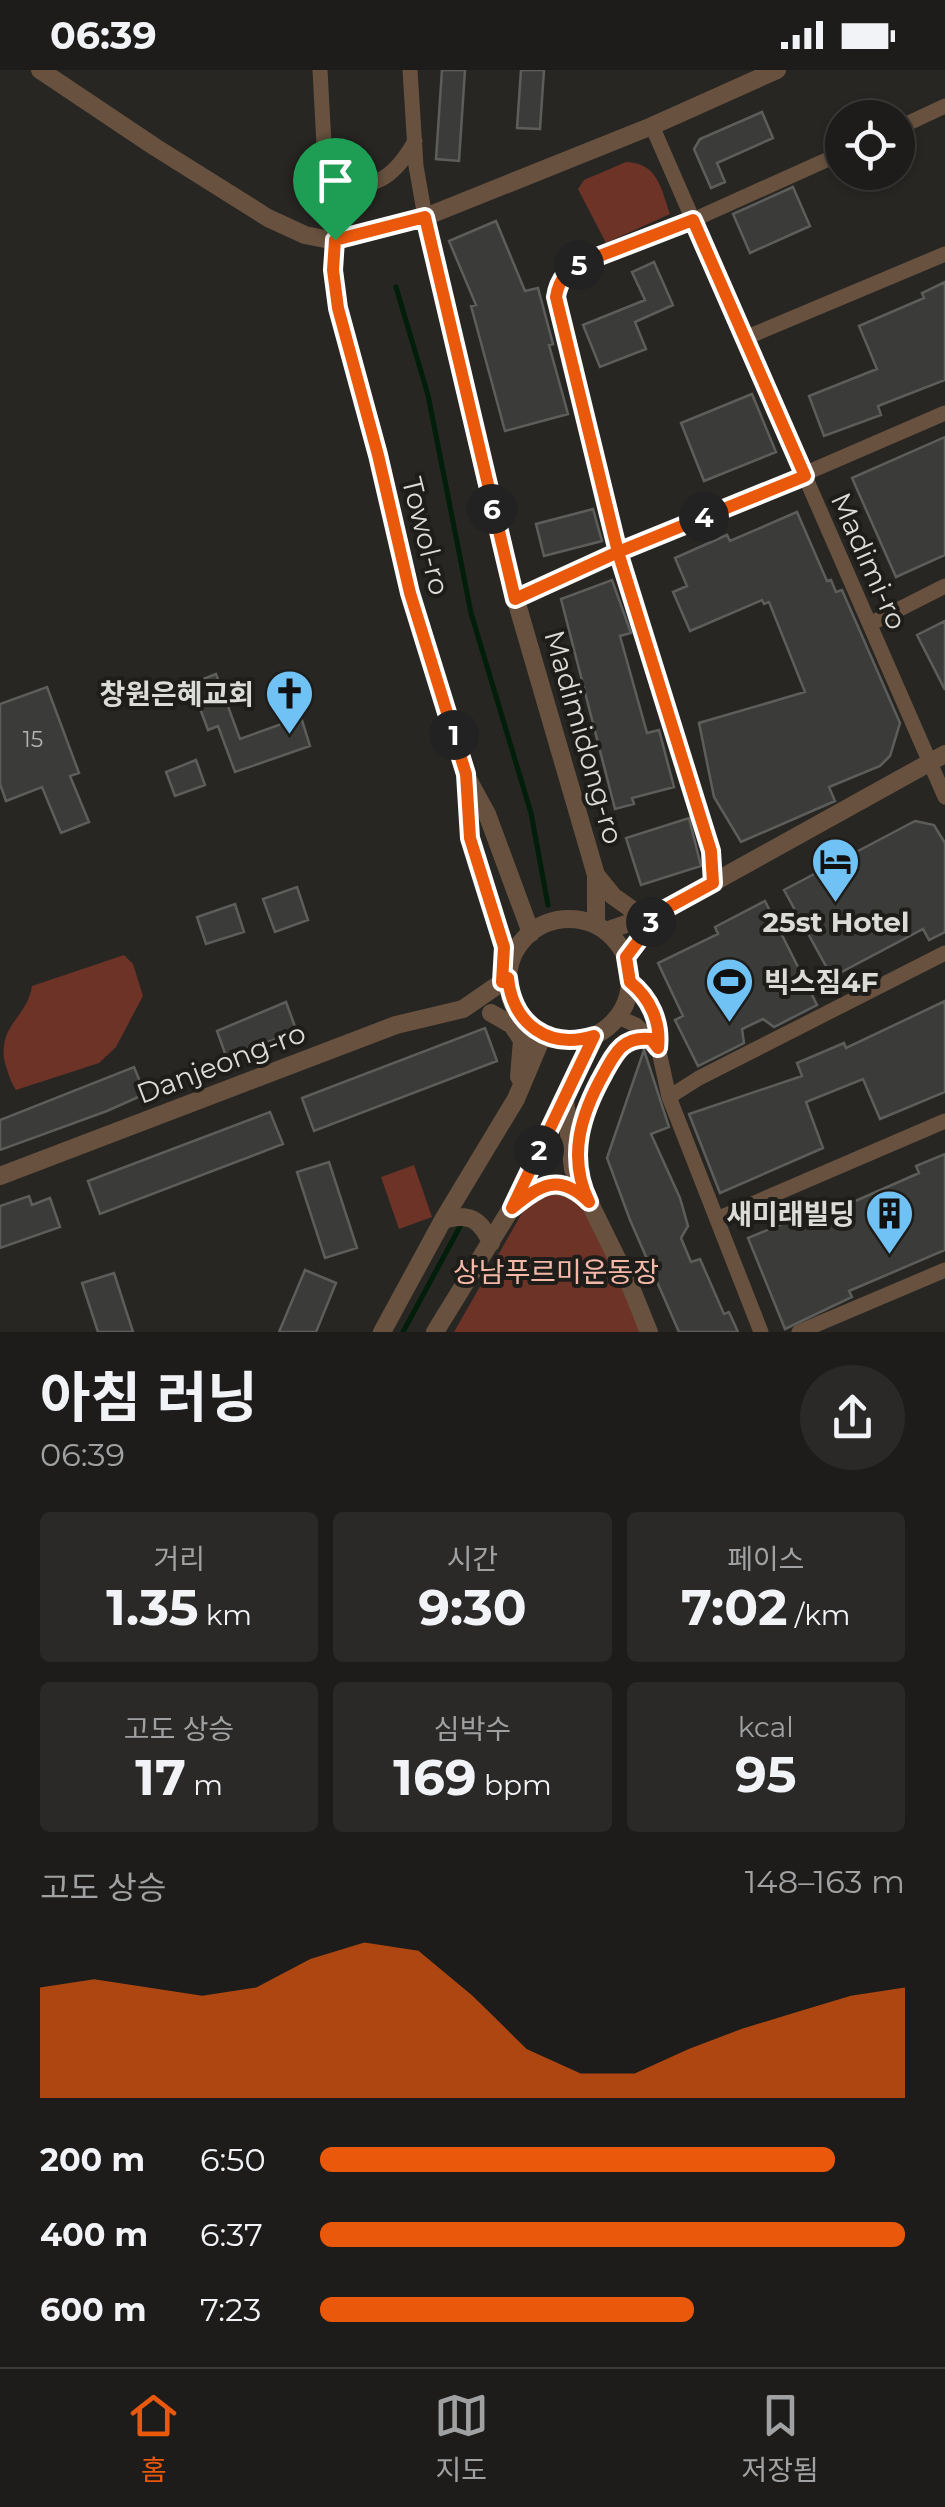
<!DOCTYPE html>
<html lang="ko">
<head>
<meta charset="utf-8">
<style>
	:root { --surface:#1d1c1a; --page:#2a2927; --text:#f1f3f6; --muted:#a0a1a2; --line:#3b3a39; --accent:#ea580c }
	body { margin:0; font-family:Montserrat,"Noto Sans KR",sans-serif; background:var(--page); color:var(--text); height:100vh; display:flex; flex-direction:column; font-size:38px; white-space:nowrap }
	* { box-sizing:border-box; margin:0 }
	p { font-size:32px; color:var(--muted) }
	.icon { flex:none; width:55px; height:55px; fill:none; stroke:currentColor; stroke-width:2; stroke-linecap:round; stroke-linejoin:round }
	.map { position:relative; height:1262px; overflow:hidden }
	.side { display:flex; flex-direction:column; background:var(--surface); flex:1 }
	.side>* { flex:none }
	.fabs { position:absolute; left:825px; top:30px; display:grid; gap:20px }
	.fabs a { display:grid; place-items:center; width:90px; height:90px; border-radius:50%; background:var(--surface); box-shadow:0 2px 8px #0004,0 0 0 2px var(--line); font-size:50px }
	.pin { position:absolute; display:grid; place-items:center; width:85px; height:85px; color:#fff; margin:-102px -42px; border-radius:50% 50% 50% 0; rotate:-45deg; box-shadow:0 0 10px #0007 }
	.pin .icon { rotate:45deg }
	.km { position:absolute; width:50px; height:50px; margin:-25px; border-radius:50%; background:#222; color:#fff; font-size:28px; line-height:50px; text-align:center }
	.round { display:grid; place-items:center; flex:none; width:105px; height:105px; border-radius:52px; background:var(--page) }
	.head { display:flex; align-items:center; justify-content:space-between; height:170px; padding:0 40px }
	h1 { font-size:55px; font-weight:700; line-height:75px }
	.stats { display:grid; grid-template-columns:repeat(3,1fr); gap:15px; height:170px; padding:10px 40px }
	.stats div { display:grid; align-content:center; border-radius:10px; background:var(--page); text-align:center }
	.stats b { font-size:50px; font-weight:700 }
	.stats small { font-size:28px; font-weight:400 }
	.stats p { font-size:28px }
	.chart { height:280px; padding:20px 40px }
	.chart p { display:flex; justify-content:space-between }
	.chart svg { width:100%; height:180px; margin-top:10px; fill:var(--accent); opacity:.7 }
	ul { padding:0 40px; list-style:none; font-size:32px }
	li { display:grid; grid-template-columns:160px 120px 1fr; align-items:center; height:75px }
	li i { height:25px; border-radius:12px; background:var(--accent) }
	.status { display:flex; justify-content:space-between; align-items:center; height:70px; padding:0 50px; background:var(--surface); direction:ltr }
	.status svg { height:28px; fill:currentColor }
	.dock { display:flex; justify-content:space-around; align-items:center; height:140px; border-top:2px solid var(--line); background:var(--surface); font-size:28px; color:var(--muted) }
	.dock a { display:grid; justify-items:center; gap:5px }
	.dock .selected { color:var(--accent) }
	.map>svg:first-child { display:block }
	.green { fill:#6c3326 }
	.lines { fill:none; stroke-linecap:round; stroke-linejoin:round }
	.stream { stroke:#001e09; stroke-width:5 }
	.building { fill:#3b3c39; stroke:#5d5e5b; stroke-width:2.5 }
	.minor { stroke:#68523f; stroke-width:15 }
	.tertiary { stroke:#68523f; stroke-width:18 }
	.route-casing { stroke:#fff; stroke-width:20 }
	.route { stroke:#ea580c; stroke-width:12 }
	.labels { text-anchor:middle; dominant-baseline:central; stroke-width:8; stroke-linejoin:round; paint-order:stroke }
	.number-label { font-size:22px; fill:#b3b3b0 }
	.street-label { font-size:28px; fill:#dbdbd8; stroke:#1e1d1a }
	.poi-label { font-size:28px; font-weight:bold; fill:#dbdbd8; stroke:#1e1d1a; text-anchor:end }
	.park-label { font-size:28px; fill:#f4b8a8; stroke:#1e1d1a }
</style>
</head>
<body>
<div class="status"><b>06:39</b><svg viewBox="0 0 49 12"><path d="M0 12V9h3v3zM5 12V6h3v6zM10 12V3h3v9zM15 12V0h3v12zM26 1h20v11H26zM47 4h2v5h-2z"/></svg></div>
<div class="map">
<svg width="945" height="1262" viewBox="0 0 945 1262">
	<rect width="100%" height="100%" fill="#272623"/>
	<path class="green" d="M626,92C658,93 661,118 670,144L606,173L578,119L584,110Z
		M124,885L133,894L143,926L116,977L99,993L16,1020C10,1011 7,1000 4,989C0,953 27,948 32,916Z
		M414,1095L432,1147L399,1159L381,1107Z
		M563,1120L585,1133L649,1262H454L526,1136L546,1122Z"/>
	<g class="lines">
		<path class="stream" d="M396,217L428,325L471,543L531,743L548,835
			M403,1262L463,1151"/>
	</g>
	<path class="building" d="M442,0H465L459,91L436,89Z
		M521,0H544L540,59L517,58Z
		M762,42L773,68L717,93L725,112L711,118L694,79L700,69Z
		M793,117L810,156L750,183L733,144Z
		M496,151L525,221L538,218L553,274L549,275L568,344L505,361L471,236L476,235L449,171Z
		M654,192L673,235L635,252L646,279L600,297L583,255L645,230L632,202Z
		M945,212V310L878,336L881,345L824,366L809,326L877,299L859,256L924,228L922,223Z
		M752,324L776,382L704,411L681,353Z
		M945,367V485L896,507L852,408Z
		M593,439L602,471L544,486L536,454Z
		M797,442L827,511L831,510L836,522L842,520L900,653L890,686L880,696L829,717L835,731L741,772L714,727L699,653L805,622L769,532L764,534L762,530L690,561L673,522L687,516L675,488L727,465L730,471Z
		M612,510L631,563L620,566L647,663L659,660L674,717L632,728L634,734L615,739L561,529Z
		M945,551V620L917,565Z
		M216,604L240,669L301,647L310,676L235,702L218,656L208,660L191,614Z
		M47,617L79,703L70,706L89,752L61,763L42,717L6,731L0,714V634Z
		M196,690L205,715L175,726L166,702Z
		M689,748L701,796L641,815L626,768Z
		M915,751L934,755L945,773V862L929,870L923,859L832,907L784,820Z
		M297,817L308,850L275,862L263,829Z
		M765,831L817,935L774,957L763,949L742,959L744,973L698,996L675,950L683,946L658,893L718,864L715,857Z
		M235,834L244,862L206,874L197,847Z
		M945,931V1022L880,1049L863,1009L806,1032L823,1078L720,1123L689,1044L802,1006L797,993L844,973L846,978Z
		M286,932L297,962L226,986L217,961Z
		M485,958L497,991L314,1061L302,1028Z
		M644,980L669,1057L651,1064L680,1128L688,1156L681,1168L691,1192L700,1189L724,1244L729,1242L738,1262H679L630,1150L607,1088Z
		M134,997L145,1024L107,1041L0,1080V1050Z
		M270,1042L283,1074L100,1144L88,1111Z
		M945,1084V1180L849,1221L852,1227L785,1259L748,1168L816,1140L819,1147L919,1103L916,1096Z
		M329,1092L357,1178L325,1188L297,1102Z
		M29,1126L32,1135L50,1128L60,1157L0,1178V1136Z
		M305,1200L336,1213L316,1262H279Z
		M114,1203L133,1262H98L82,1213Z"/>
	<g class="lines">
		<path class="minor" d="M320,0L325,93L339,119L335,171
			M410,0L416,96L425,147
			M652,56L945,727
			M898,58L945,36
			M332,99C368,131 396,105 415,71
			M745,268L945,184
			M515,529L945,343
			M870,554L945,516
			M713,813L711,781L618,483L557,233C554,218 561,205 574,197L693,150L842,83
			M630,913L642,922L657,949L658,977L669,1027L761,1262
			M618,947L636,955L653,971
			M669,1027L699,1008L945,883
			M578,1087L582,1043L617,980L633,969H651
			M717,1149L945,1051
			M799,1262L945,1200"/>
		<path class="tertiary" d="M40,0L155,77L268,148L305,165L335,171L425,147L652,56L777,0
			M425,147L506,496L596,805V855
			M335,171L333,199L338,238L379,385L410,523L465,704L487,744L531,863
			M466,710L470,768L504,877V898
			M596,805L613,826L644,848
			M508 910a61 61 0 1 1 122 0a61 61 0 1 1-122 0Z
			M606,861L660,842L945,684
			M626,887L660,843
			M491,943L512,955L522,970L519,1007
			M565,1030L573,1099L630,1215L649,1262
			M0,1106L396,955L463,939L508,908
			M516,1134C540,1115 558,1108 585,1129
			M443,1150C468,1142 481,1149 491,1173
			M382,1262L443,1150L516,1029L543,965
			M435,1262L512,1137L594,966"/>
	</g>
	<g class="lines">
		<defs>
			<path id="route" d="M335,170L333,200L338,238L378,385L410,523L466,704L470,768L504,877L502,912L508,908C513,954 548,980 594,966L512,1138C540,1115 559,1102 589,1132C567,1087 581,1044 604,1003C616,981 624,966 651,969L658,978C661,952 650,928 630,912L626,887L660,842L713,813L711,781L618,482L805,406L693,150L584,192C568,200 559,208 556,227L618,482L515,529L425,147L335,170"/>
		</defs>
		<use href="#route" class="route-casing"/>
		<use href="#route" class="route"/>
	</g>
	<defs>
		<symbol id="church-pin" viewBox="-11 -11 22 30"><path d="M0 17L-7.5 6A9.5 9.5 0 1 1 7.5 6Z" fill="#70c1f4" stroke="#1e1d1a"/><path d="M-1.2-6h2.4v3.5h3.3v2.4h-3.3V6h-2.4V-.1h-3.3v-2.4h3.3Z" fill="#111"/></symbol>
		<symbol id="hotel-pin" viewBox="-11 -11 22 30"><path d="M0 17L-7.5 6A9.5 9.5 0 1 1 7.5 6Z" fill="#70c1f4" stroke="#1e1d1a"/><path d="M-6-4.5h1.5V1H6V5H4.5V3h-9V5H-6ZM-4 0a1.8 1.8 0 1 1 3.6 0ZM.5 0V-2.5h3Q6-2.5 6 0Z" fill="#111"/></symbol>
		<symbol id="stadium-pin" viewBox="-11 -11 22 30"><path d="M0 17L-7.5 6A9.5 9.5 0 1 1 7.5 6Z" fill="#70c1f4" stroke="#1e1d1a"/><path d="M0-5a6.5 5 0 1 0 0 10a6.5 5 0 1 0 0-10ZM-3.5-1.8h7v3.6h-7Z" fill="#111"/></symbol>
		<symbol id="building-pin" viewBox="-11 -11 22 30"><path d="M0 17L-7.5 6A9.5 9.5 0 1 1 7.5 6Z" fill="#70c1f4" stroke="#1e1d1a"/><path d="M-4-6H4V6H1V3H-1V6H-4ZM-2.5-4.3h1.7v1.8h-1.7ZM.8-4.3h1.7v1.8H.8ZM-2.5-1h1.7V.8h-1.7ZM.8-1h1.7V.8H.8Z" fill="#111"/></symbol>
	</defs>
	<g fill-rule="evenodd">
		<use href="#church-pin" x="262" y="596" width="55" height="75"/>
		<use href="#hotel-pin" x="808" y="764" width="55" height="75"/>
		<use href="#stadium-pin" x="702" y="884" width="55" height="75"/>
		<use href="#building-pin" x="862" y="1116" width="55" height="75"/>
	</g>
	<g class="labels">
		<g class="number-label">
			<text x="33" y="669">15</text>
		</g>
		<g class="street-label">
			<text transform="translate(426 466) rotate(76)">Towol-ro</text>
			<text transform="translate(869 491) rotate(66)">Madimi-ro</text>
			<text transform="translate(584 667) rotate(74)">Madimidong-ro</text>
			<text transform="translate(221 993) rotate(-21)">Danjeong-ro</text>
		</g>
		<g class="poi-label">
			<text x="254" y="624">창원은혜교회</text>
			<text x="836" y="852" text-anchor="middle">25st Hotel</text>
			<text x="764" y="912" text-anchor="start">빅스짐4F</text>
			<text x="855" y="1144">새미래빌딩</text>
		</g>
		<g class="park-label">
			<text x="556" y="1202">상남푸르미운동장</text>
		</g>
	</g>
</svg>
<div class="fabs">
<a><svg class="icon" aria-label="locate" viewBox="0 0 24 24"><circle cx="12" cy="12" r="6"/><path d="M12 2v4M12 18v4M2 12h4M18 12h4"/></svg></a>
</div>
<div class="pin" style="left:335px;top:170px;background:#1e9e55"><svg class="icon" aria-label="arrive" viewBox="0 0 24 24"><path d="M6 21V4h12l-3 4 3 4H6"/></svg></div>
<b class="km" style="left:454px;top:665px">1</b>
<b class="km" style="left:539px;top:1080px">2</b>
<b class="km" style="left:651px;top:852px">3</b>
<b class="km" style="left:704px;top:447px">4</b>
<b class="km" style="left:579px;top:195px">5</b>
<b class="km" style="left:492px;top:439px">6</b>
</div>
<section class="side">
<div class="head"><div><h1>아침 러닝</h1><p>06:39</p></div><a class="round"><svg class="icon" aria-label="share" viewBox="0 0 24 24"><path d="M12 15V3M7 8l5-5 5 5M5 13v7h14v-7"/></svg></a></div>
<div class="stats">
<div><p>거리</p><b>1.35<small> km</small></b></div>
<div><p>시간</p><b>9:30</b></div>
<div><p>페이스</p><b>7:02<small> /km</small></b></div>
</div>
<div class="stats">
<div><p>고도 상승</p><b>17<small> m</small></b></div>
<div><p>심박수</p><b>169<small> bpm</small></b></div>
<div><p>kcal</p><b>95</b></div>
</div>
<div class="chart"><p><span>고도 상승</span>148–163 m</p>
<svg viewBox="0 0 160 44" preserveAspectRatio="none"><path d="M0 44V17L10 15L20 17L30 19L40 17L50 10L60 6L70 8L80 19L90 32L100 38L110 38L120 32L130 27L140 23L150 19L160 17V44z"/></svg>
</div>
<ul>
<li><b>200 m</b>6:50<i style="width:88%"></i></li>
<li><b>400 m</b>6:37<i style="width:100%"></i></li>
<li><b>600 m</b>7:23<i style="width:64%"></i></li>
</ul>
</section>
<nav class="dock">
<a class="selected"><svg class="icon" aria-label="home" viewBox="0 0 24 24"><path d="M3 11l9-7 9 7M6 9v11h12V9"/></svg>홈</a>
<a><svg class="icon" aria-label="map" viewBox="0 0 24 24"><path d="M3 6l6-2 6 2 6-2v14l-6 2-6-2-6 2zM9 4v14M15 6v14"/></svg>지도</a>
<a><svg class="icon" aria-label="saved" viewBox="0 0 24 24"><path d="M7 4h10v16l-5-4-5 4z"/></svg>저장됨</a>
</nav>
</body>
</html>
